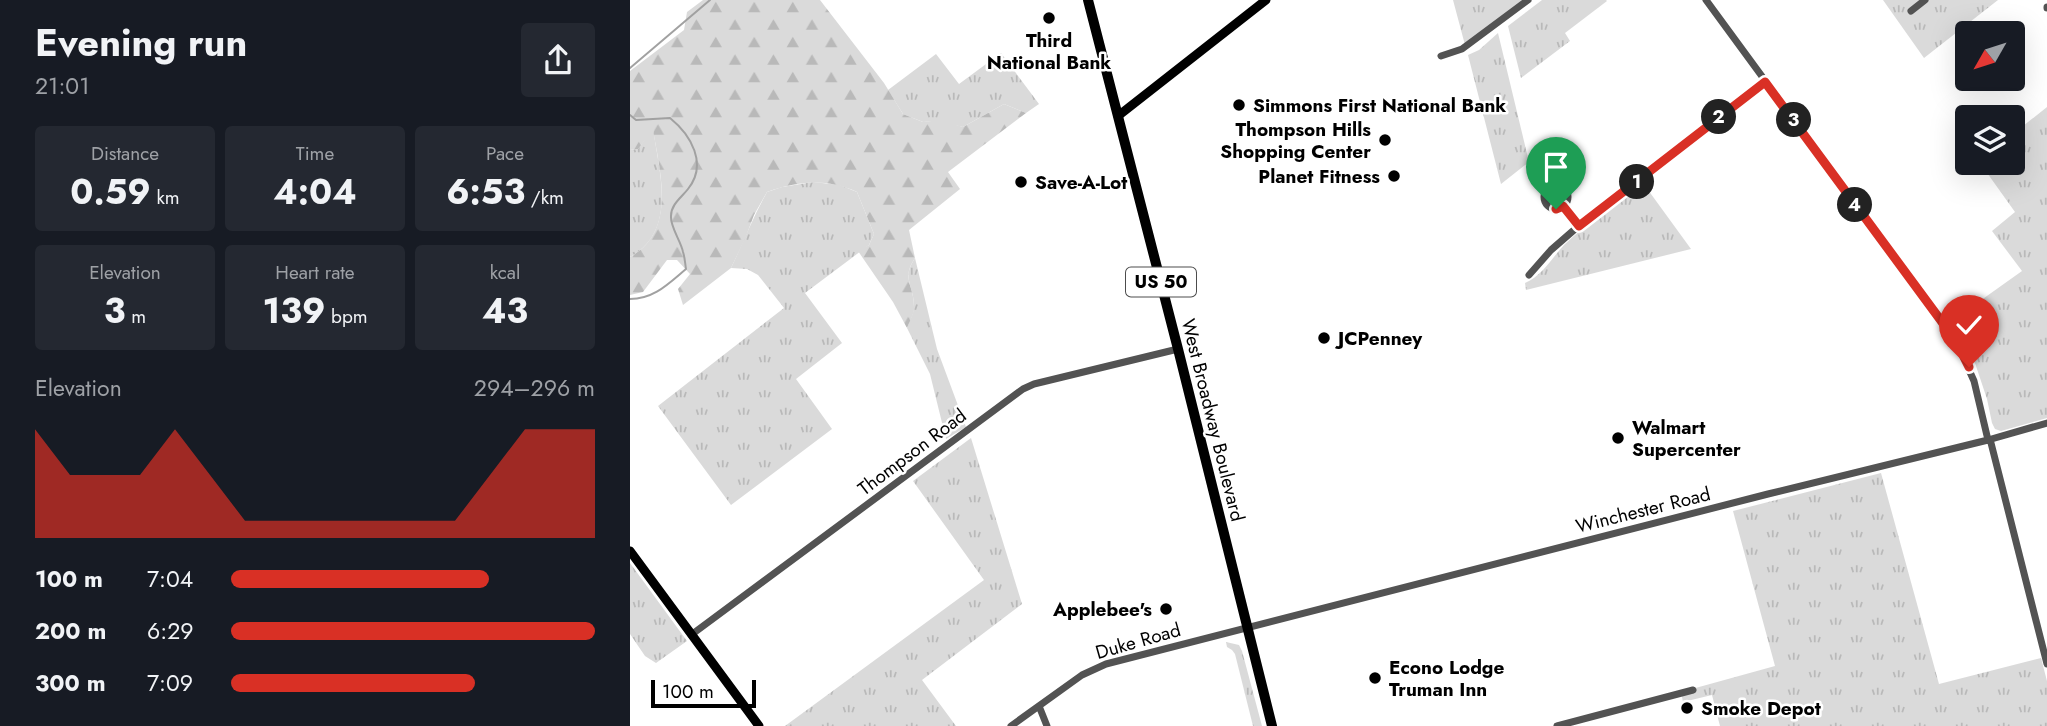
<!DOCTYPE html>
<html lang="en">
<head>
<meta charset="utf-8">
<style>
	:root { --surface:#171b24; --page:#242831; --text:#f1f3f6; --muted:#9ea1a6; --accent:#d93025 }
	body { margin:0; font-family:Jost,sans-serif; background:var(--page); color:var(--text); height:100vh; display:flex; flex-direction:column; font-size:26px; white-space:nowrap }
	* { box-sizing:border-box; margin:0 }
	p { font-size:23px; color:var(--muted) }
	.icon { flex:none; width:38px; height:38px; fill:none; stroke:currentColor; stroke-width:2; stroke-linecap:round; stroke-linejoin:round }
	.map { position:relative; flex:1; overflow:hidden }
	.details { display:flex; flex-direction:column; background:var(--surface); width:630px }
	.details>* { flex:none }
	.needle { width:46px; rotate:231deg }
	.buttons { position:absolute; left:1325px; top:21px; display:grid; gap:14px }
	.buttons a { display:grid; place-items:center; width:70px; height:70px; border-radius:7px; background:var(--surface); box-shadow:0 7px 28px #0002; font-size:35px }
	.scale { position:absolute; left:21px; bottom:18px; width:105px; box-sizing:border-box; padding-left:7px; border:4px solid #000; border-top:0; font-size:19px; line-height:24px; white-space:nowrap; color:#000; -webkit-text-stroke:5px #fff; paint-order:stroke }
	.pin { position:absolute; display:grid; place-items:center; width:60px; height:60px; color:#fff; margin:-72px -30px; border-radius:50% 50% 50% 0; rotate:-45deg; box-shadow:0 0 7px #0007 }
	.pin .icon { rotate:45deg }
	.km { position:absolute; width:35px; height:35px; margin:-18px; border-radius:50%; background:#222; color:#fff; font-size:19px; line-height:35px; text-align:center }
	.round { display:grid; place-items:center; flex:none; width:74px; height:74px; border-radius:7px; background:var(--page) }
	.head { display:flex; align-items:center; justify-content:space-between; height:119px; padding:0 35px }
	h1 { font-size:38px; font-weight:700; line-height:52px }
	.metrics { display:grid; grid-template-columns:repeat(3,1fr); gap:10px; height:119px; padding:7px 35px }
	.metrics div { display:grid; align-content:center; border-radius:7px; background:var(--page); text-align:center }
	.metrics b { font-size:35px; font-weight:700 }
	.metrics small { font-size:19px; font-weight:400 }
	.metrics p { font-size:19px }
	.chart { height:196px; padding:14px 35px }
	.chart p { display:flex; justify-content:space-between }
	.chart svg { width:100%; height:126px; margin-top:7px; fill:var(--accent); opacity:.7 }
	ul { padding:0 35px; list-style:none; font-size:23px }
	li { display:grid; grid-template-columns:112px 84px 1fr; align-items:center; height:52px }
	li i { height:18px; border-radius:9px; background:var(--accent) }
	main { display:flex; flex:1; min-height:0 }
	.map>svg:first-child { display:block }
	.grass { fill:url(#grass-tufts) }
	.forest { fill:url(#forest-firs) }
	.lines { fill:none; stroke-linecap:round; stroke-linejoin:round }
	.stream { stroke:#a1a1a1; stroke-width:2 }
	.minor { stroke:#535353; stroke-width:7 }
	.major { stroke:#000; stroke-width:9 }
	.highway { stroke:#000; stroke-width:10 }
	.route-casing { stroke:#fff; stroke-width:14 }
	.route { stroke:#d93025; stroke-width:9 }
	.poi-dot { fill:#000; stroke:#fff; stroke-width:2.5 }
	.labels { text-anchor:middle; dominant-baseline:central; stroke-width:5; stroke-linejoin:round; paint-order:stroke }
	.shield { fill:#fff; stroke:#4c4c4c; stroke-width:2 }
	.shield-label { font-size:18px; font-weight:bold; fill:#000 }
	.poi-label { font-size:19px; font-weight:bold; fill:#000; stroke:#fff; text-anchor:start }
	.street-label { font-size:19px; fill:#000; stroke:#fff }
</style>
</head>
<body>
<main>
<section class="details">
<div class="head"><div><h1>Evening run</h1><p>21:01</p></div><a class="round"><svg class="icon" aria-label="share" viewBox="0 0 24 24"><path d="M12 15V3M7 8l5-5 5 5M5 13v7h14v-7"/></svg></a></div>
<div class="metrics">
<div><p>Distance</p><b>0.59<small> km</small></b></div>
<div><p>Time</p><b>4:04</b></div>
<div><p>Pace</p><b>6:53<small> /km</small></b></div>
</div>
<div class="metrics">
<div><p>Elevation</p><b>3<small> m</small></b></div>
<div><p>Heart rate</p><b>139<small> bpm</small></b></div>
<div><p>kcal</p><b>43</b></div>
</div>
<div class="chart"><p><span>Elevation</span>294–296 m</p>
<svg viewBox="0 0 160 44" preserveAspectRatio="none"><path d="M0 44V6L10 22L20 22L30 22L40 6L50 22L60 38L70 38L80 38L90 38L100 38L110 38L120 38L130 22L140 6L150 6L160 6V44z"/></svg>
</div>
<ul>
<li><b>100 m</b>7:04<i style="width:71%"></i></li>
<li><b>200 m</b>6:29<i style="width:100%"></i></li>
<li><b>300 m</b>7:09<i style="width:67%"></i></li>
</ul>
</section>
<div class="map">
<svg width="1417" height="726" viewBox="0 0 1417 726">
	<defs>
		<pattern id="grass-tufts" width="24" height="20" patternUnits="userSpaceOnUse" patternTransform="scale(1.75)"><rect width="24" height="20" fill="#dadada"/><path d="M3 7l-1-3M5 7V3M7 7l1-3M15 17l-1-3M17 17v-4M19 17l1-3" fill="none" stroke="#b9b9b9"/></pattern>
		<pattern id="forest-firs" width="22" height="20" patternUnits="userSpaceOnUse" patternTransform="scale(1.75)"><rect width="22" height="20" fill="#dadada"/><path d="M5 1l3.5 6h-7zM16 11l3.5 6h-7z" fill="#b9b9b9"/></pattern>
	</defs>
	<rect width="100%" height="100%" fill="#fff"/>
	<path class="grass" d="M823,0H896L835,45Z
		M912,0H976L977,1L935,33L940,41L891,78L878,26Z
		M1253,0H1368L1294,58Z
		M868,33L899,162L871,184L838,55L849,50Z
		M371,53L409,104L396,113L374,104L333,127L306,121L293,122L273,114L258,90L306,54L329,84Z
		M1417,107V418L1371,431L1365,429L1362,423L1357,399L1346,366L1319,323L1392,271L1362,231L1385,212L1350,163H1382L1383,134Z
		M23,128C29,172 48,231 0,257V150L8,149Z
		M183,182L210,185L227,192L244,234L239,245L175,293L212,343L166,379L202,429L101,505L28,406L154,308L128,275L117,269L101,268C113,243 123,217 137,192L152,187Z
		M1013,183L1061,249L896,290L895,283C913,275 921,259 934,245C958,222 987,203 1013,183Z
		M285,258L307,349L336,427L316,439L300,374L277,328C279,322 284,313 284,307C284,285 271,279 285,258Z
		M341,438L392,604L292,680L326,726H155L354,580L283,481Z
		M1251,473L1309,684L1411,658L1417,681V726H1090L1082,695L1053,702L1051,692L1145,666L1103,511Z
		M0,563L57,641L26,663L15,656L0,634Z
		M596,642L609,645L612,651L632,726H623L605,654L602,650L597,647Z"/>
	<path class="forest" d="M73,0H190L254,83L273,114L293,122L310,120L333,127L374,104L396,113L318,172L330,189L279,230L285,258C271,279 284,285 284,307C285,313 279,322 277,328L263,302L228,251L239,245L244,234L227,192C196,178 169,181 137,192L124,215L115,239L101,268L53,305L48,289L60,274L47,260H37L13,292L0,295V257C47,231 30,172 23,130L8,149L0,150V71L54,30L57,12Z"/>
	<g class="lines">
		<path class="stream" d="M0,68L80,0
			M0,115L6,120L40,118C61,135 78,164 58,189C52,197 41,204 41,216C40,227 51,241 53,252C55,258 55,263 56,269C38,284 24,299 0,299"/>
		<path class="minor" d="M1076,0L1326,341L1344,381L1358,440
			M1417,7V8
			M1281,11L1295,0
			M811,56L832,49L898,0
			M914 197a12 12 0 1 1 24 0a12 12 0 1 1-24 0Z
			M933,206L949,226
			M899,275L921,250L944,230L1135,82
			M1360,439L1417,664
			M61,635L393,389L404,384L548,349
			M409,706L417,726
			M381,726L452,675L476,664L1138,494L1358,440L1417,423
			M927,726L1063,690"/>
		<path class="major" d="M488,116L636,0
			M0,551L129,726"/>
		<path class="highway" d="M458,0L548,349L642,726"/>
	</g>
	<g class="lines">
		<defs>
			<path id="route" d="M926,209L933,206L949,226L1135,82L1326,341L1339,367"/>
		</defs>
		<use href="#route" class="route-casing"/>
		<use href="#route" class="route"/>
	</g>
	<g class="poi-dot">
		<circle cx="419" cy="18" r="7"/>
		<circle cx="609" cy="105" r="7"/>
		<circle cx="755" cy="140" r="7"/>
		<circle cx="764" cy="176" r="7"/>
		<circle cx="391" cy="182" r="7"/>
		<circle cx="694" cy="338" r="7"/>
		<circle cx="988" cy="438" r="7"/>
		<circle cx="536" cy="609" r="7"/>
		<circle cx="745" cy="678" r="7"/>
		<circle cx="1057" cy="708" r="7"/>
	</g>
	<g class="labels">
		<rect class="shield" x="496" y="267.5" width="70" height="29" rx="5"/>
		<g class="shield-label">
			<text x="531" y="282">US 50</text>
		</g>
		<g class="poi-label">
			<text x="419" y="40" text-anchor="middle">Third<tspan x="419" dy="22">National Bank</tspan></text>
			<text x="623" y="105">Simmons First National Bank</text>
			<text x="741" y="129" text-anchor="end">Thompson Hills<tspan x="741" dy="22">Shopping Center</tspan></text>
			<text x="750" y="176" text-anchor="end">Planet Fitness</text>
			<text x="405" y="182">Save-A-Lot</text>
			<text x="708" y="338">JCPenney</text>
			<text x="1002" y="427">Walmart<tspan x="1002" dy="22">Supercenter</tspan></text>
			<text x="522" y="609" text-anchor="end">Applebee's</text>
			<text x="759" y="667">Econo Lodge<tspan x="759" dy="22">Truman Inn</tspan></text>
			<text x="1071" y="708">Smoke Depot</text>
		</g>
		<g class="street-label">
			<text transform="translate(583 420) rotate(76)">West Broadway Boulevard</text>
			<text transform="translate(282 452) rotate(-37)">Thompson Road</text>
			<text transform="translate(1013 510) rotate(-14)">Winchester Road</text>
			<text transform="translate(508 641) rotate(-16)">Duke Road</text>
		</g>
	</g>
</svg>
<div class="buttons">
<a><svg class="needle" viewBox="-14 -14 28 28"><path d="M0-13l5 13h-10z" fill="#e53935"/><path d="M0 13l5-13h-10z" fill="#9ea1a6"/></svg></a>
<a><svg class="icon" aria-label="layers" viewBox="0 0 24 24"><path d="M12 4l9 5-9 5-9-5zM3 14l9 5 9-5"/></svg></a>
</div>
<div class="scale">100 m</div>
<div class="pin" style="left:926px;top:209px;background:#1e9e55"><svg class="icon" aria-label="arrive" viewBox="0 0 24 24"><path d="M6 21V4h12l-3 4 3 4H6"/></svg></div>
<div class="pin" style="left:1339px;top:367px;background:#d93025"><svg class="icon" aria-label="check" viewBox="0 0 24 24"><path d="M5 12l5 5 9-10"/></svg></div>
<b class="km" style="left:1007px;top:182px">1</b>
<b class="km" style="left:1089px;top:117px">2</b>
<b class="km" style="left:1164px;top:120px">3</b>
<b class="km" style="left:1225px;top:205px">4</b>
</div>
</main>
</body>
</html>
